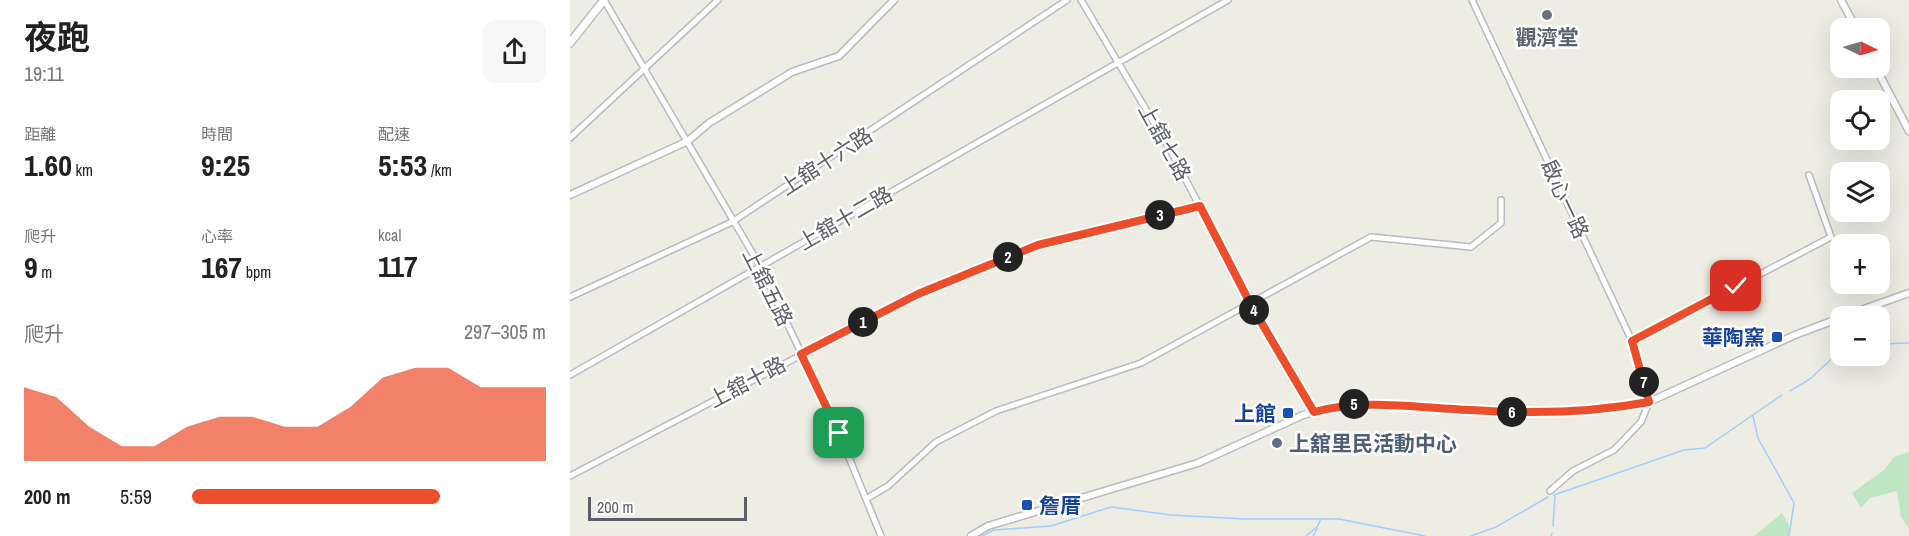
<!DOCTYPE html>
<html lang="zh-TW">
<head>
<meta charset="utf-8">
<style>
	:root { --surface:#fff; --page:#f6f6f6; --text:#222; --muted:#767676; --accent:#ec4e2b }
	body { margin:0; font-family:"Archivo Narrow","Noto Sans TC",sans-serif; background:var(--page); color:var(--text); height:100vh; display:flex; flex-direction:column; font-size:22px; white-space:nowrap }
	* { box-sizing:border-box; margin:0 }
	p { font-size:20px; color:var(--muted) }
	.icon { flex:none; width:33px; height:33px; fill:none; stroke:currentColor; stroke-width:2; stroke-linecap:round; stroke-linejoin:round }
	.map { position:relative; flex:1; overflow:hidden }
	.details { display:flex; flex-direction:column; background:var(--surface); width:570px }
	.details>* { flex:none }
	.needle { width:39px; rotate:95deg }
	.buttons { position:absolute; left:1260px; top:18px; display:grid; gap:12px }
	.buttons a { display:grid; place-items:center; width:60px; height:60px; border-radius:12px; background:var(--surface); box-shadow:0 6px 24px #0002; font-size:30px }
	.scale { position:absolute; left:18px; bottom:15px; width:159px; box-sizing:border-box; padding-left:6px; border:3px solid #5b5e64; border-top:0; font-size:16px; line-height:21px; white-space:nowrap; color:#5b5e64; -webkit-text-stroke:4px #fff; paint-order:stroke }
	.pin { position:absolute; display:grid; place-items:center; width:51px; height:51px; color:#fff; margin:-26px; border-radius:12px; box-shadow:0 3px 9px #0006 }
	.km { position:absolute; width:30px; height:30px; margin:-15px; border-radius:50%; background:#222; color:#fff; font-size:16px; line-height:30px; text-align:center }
	.round { display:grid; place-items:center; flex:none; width:63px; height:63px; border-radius:12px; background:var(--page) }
	.headline { display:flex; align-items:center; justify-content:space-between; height:102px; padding:0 24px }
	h1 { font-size:33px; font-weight:700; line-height:45px }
	.metrics { display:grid; grid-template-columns:repeat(3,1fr); gap:9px; height:102px; padding:6px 24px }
	.metrics div { display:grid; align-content:center }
	.metrics b { font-size:30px; font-weight:700 }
	.metrics small { font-size:16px; font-weight:400 }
	.metrics p { font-size:16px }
	.chart { height:168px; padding:12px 24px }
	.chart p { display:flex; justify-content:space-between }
	.chart svg { width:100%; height:108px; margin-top:6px; fill:var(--accent); opacity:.7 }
	ul { padding:0 24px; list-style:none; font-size:20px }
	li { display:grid; grid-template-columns:96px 72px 1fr; align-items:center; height:45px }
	li i { height:15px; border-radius:8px; background:var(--accent) }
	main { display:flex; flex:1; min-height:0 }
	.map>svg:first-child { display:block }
	.green { fill:#bee6c3 }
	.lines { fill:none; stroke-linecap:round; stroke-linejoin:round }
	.stream { stroke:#a2cdff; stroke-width:1.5 }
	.minor-casing { stroke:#b8babf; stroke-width:8 }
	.tertiary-casing { stroke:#b8babf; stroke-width:9 }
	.secondary-casing { stroke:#b8bbc1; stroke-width:10 }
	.minor { stroke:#fff; stroke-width:5 }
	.tertiary { stroke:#fff; stroke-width:6 }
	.secondary { stroke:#fff; stroke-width:7 }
	.route-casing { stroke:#fff; stroke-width:12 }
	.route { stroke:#ec4e2b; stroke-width:8 }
	.worship-dot { fill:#6b7280; stroke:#fff; stroke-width:2 }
	.transit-dot { fill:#1a4fb4; stroke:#fff; stroke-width:2 }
	.service-dot { fill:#5c6f8a; stroke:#fff; stroke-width:2 }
	.labels { text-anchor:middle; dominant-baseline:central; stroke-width:5; stroke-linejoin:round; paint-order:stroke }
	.worship-label { font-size:21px; font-weight:bold; fill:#5b616d; stroke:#fff }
	.street-label { font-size:21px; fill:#5b5e64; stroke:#fff }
	.transit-label { font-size:21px; font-weight:bold; fill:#164399; stroke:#fff; text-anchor:end }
	.service-label { font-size:21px; font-weight:bold; fill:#4e5e75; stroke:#fff; text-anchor:start }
</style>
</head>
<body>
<main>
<section class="details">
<div class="headline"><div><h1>夜跑</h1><p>19:11</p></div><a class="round"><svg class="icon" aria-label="share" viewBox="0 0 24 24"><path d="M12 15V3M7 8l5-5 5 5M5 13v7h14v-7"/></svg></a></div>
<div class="metrics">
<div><p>距離</p><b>1.60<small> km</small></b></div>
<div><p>時間</p><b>9:25</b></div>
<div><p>配速</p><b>5:53<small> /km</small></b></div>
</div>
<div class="metrics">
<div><p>爬升</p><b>9<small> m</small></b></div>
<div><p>心率</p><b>167<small> bpm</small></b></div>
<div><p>kcal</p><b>117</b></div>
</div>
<div class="chart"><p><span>爬升</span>297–305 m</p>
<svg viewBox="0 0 160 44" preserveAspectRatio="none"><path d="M0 44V14L10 18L20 30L30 38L40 38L50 30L60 26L70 26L80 30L90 30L100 22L110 10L120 6L130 6L140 14L150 14L160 14V44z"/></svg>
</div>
<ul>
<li><b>200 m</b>5:59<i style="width:70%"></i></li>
</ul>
</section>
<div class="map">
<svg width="1339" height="536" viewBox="0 0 1339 536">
	<rect width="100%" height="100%" fill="#eeede3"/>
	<path class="green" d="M1339,452V529L1331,517L1327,491L1300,498L1291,508L1282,493L1314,470L1324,457Z
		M1212,513L1219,525V536H1184Z"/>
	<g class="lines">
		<path class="stream" d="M1310,344L1339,343
			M1220,391L1240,379L1270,351
			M1183,416L1188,438L1224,503L1219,536
			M984,495L1114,450L1135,448L1212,395
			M983,526L985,495
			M412,536L424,530L481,526L541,507L601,515L674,519H769L855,536
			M736,536L747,527L751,519
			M743,536L747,529
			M901,536L926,527L978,497
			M981,536L982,533"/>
		<defs>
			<path id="minor" d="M34,0L190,266L269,433L311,536
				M511,0L603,155L681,305L744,412
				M902,0L1062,341L1079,402L1071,422L1044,450L1003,471L980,491
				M0,138L148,0
				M0,297L162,222L497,0
				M1062,341L1261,237L1239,175
				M0,375L658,0
				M0,476L348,294L468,245L630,206
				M296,499L318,486L366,442L426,411L571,363L801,237L901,247L931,223V200"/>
			<path id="tertiary" d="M1271,0L1286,28
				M1306,68L1339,131
				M0,195L118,141L139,123L222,72L269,56L324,0
				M1274,316L1339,293
				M401,536L418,526L628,463L733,415L778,403L939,412L1046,408L1079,402L1225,335L1270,318"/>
			<path id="secondary" d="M0,43L34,0"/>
		</defs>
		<use href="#minor" class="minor-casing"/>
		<use href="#tertiary" class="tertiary-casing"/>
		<use href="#secondary" class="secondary-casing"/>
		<use href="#minor" class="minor"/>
		<use href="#tertiary" class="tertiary"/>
		<use href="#secondary" class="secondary"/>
	</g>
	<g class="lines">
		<defs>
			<path id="route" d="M269,433L231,354L348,294L468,245L630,206L681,305L744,412C794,398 848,408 900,410C960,414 1020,413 1079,402L1062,341L1166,286"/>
		</defs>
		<use href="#route" class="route-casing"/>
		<use href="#route" class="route"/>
	</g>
	<circle class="worship-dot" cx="977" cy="15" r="6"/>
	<g class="transit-dot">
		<rect x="1201" y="331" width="12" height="12" rx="3"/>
		<rect x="712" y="407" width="12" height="12" rx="3"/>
		<rect x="451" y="499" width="12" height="12" rx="3"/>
	</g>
	<circle class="service-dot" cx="707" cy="443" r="6"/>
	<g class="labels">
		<g class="worship-label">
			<text x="977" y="37">觀濟堂</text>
		</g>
		<g class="street-label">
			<text transform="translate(595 142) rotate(61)">上舘七路</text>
			<text transform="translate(256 161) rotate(-33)">上舘十六路</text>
			<text transform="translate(995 199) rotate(65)">啟心一路</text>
			<text transform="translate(275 218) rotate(-30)">上舘十二路</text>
			<text transform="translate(198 287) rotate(63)">上舘五路</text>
			<text transform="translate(177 382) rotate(-28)">上舘十路</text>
		</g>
		<g class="transit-label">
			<text x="1195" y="337">華陶窯</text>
			<text x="706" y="413">上館</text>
			<text x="469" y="505" text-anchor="start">詹厝</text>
		</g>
		<g class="service-label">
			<text x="719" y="443">上舘里民活動中心</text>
		</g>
	</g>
</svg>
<div class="buttons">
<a><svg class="needle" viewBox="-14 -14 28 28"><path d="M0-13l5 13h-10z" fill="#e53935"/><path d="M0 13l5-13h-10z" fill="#767676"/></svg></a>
<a><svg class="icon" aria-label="locate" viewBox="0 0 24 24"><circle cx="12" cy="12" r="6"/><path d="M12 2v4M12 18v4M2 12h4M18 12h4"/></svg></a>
<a><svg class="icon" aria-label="layers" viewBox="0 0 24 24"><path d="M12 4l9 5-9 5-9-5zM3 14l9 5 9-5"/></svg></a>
<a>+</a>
<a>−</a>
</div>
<div class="scale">200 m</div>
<div class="pin" style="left:269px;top:433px;background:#1e9e55"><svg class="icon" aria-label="arrive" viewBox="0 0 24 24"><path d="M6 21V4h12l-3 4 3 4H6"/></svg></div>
<div class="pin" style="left:1166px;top:286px;background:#d93025"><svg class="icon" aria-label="check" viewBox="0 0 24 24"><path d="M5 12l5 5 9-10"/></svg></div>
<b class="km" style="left:293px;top:322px">1</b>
<b class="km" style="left:438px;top:257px">2</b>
<b class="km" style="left:590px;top:215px">3</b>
<b class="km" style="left:684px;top:310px">4</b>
<b class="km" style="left:784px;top:404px">5</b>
<b class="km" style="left:942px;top:412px">6</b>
<b class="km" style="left:1074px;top:382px">7</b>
</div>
</main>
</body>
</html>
